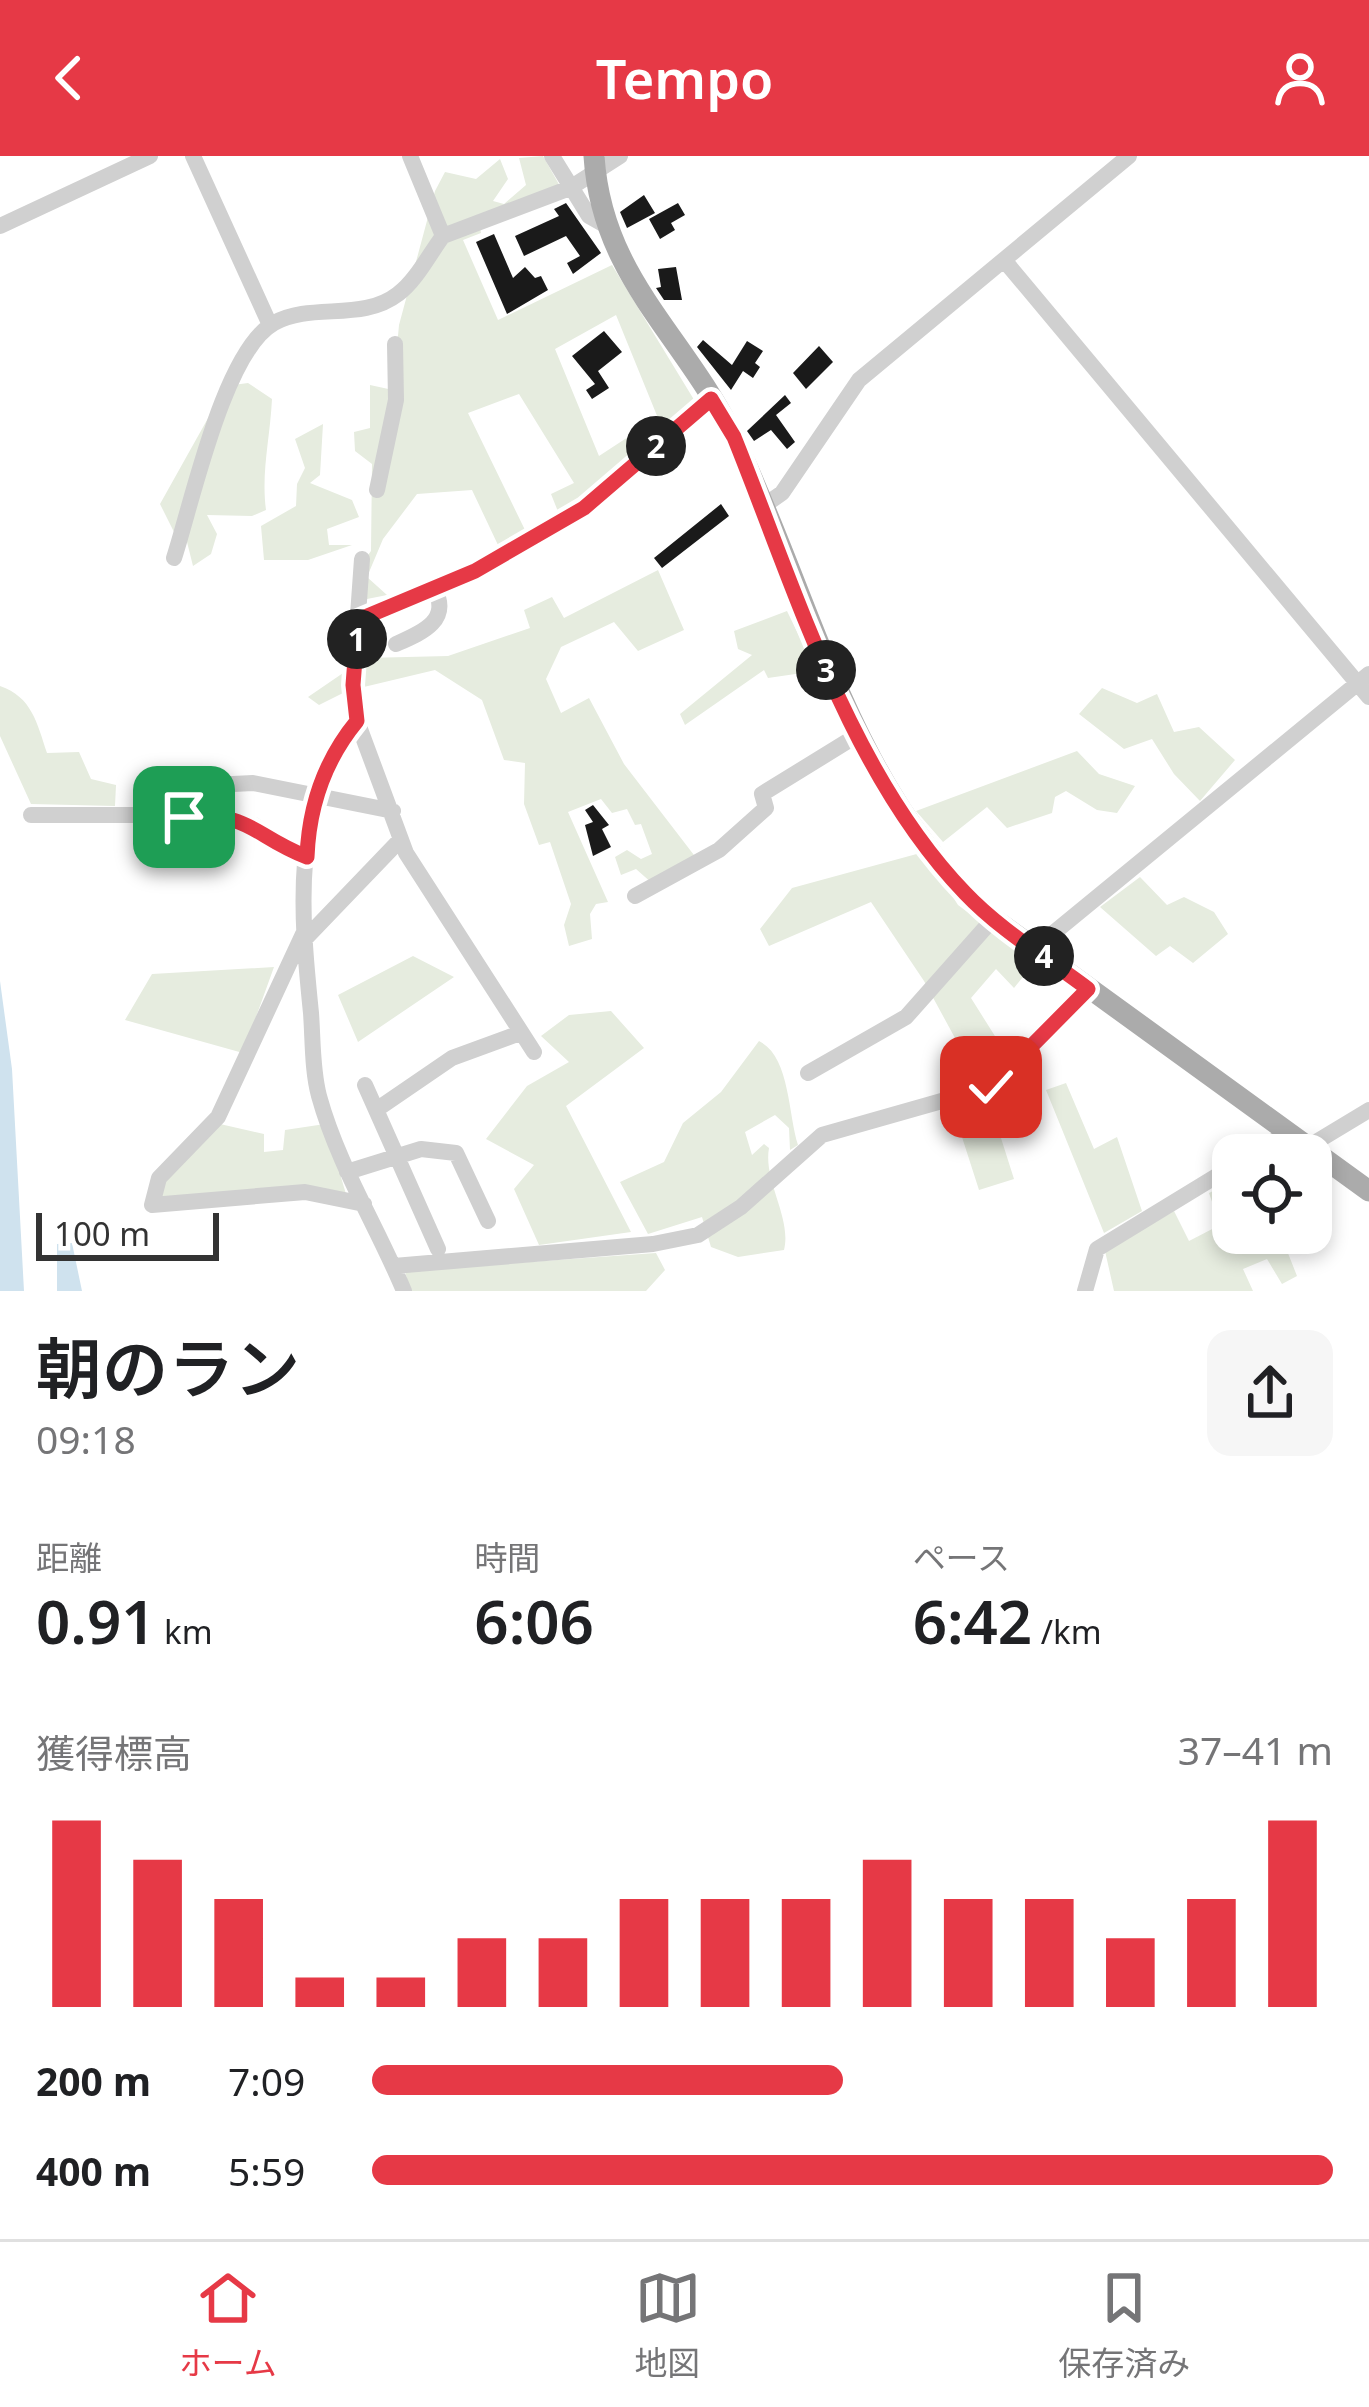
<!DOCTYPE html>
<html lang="ja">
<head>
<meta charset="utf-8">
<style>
	:root { --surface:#fff; --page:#f6f6f6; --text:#202124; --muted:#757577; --line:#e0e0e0; --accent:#e63946 }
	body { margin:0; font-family:"Noto Sans","Noto Sans JP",sans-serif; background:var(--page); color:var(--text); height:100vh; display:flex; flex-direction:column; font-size:45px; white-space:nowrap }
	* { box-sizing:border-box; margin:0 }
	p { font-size:39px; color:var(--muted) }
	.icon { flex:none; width:66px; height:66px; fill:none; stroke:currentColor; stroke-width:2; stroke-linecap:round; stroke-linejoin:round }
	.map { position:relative; height:1135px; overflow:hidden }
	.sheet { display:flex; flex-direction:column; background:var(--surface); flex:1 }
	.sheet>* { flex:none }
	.tools { position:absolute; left:1212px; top:978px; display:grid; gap:24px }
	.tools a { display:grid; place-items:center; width:120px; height:120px; border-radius:24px; background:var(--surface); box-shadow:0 6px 18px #0003; font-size:60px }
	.scale { position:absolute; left:36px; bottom:30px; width:183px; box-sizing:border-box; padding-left:12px; border:6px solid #333; border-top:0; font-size:33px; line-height:42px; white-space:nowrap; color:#333; -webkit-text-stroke:9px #fff; paint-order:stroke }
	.pin { position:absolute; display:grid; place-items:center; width:102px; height:102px; color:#fff; margin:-51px; border-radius:24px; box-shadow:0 6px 18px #0006 }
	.km { position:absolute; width:60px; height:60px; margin:-30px; border-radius:50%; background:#222; color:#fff; font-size:33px; line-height:60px; text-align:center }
	.round { display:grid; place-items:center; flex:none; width:126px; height:126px; border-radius:24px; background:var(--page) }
	.headline { display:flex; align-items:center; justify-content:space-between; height:204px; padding:0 36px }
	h1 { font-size:66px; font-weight:600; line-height:90px }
	.figures { display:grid; grid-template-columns:repeat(3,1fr); gap:18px; height:204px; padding:12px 36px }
	.figures div { display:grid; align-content:center }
	.figures b { font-size:60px; font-weight:600 }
	.figures small { font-size:33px; font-weight:400 }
	.figures p { font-size:33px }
	.chart { height:336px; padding:24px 36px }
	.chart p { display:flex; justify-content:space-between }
	.chart svg { width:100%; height:216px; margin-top:12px; stroke:var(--accent); stroke-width:6 }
	ul { padding:0 36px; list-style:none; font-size:39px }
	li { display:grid; grid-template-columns:192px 144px 1fr; align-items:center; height:90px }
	li i { height:30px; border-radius:15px; background:var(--accent) }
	header { display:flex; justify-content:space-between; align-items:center; height:156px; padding:0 36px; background:var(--accent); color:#fff; font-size:54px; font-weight:600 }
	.tab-bar { display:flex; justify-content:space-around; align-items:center; height:168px; border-top:3px solid var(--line); background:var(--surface); font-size:33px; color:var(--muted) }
	.tab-bar a { display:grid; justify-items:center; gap:6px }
	.tab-bar .on { color:var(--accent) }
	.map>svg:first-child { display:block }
	.green { fill:#e6ecdf }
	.water { fill:#cfe2ee }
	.building { fill:#1a1a1a }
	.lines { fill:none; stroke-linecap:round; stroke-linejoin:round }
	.minor { stroke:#d0d0d0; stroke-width:16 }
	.major { stroke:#ababab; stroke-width:21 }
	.route-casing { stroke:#fff; stroke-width:24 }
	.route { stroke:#e63946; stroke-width:15 }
</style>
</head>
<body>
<header><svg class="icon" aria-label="back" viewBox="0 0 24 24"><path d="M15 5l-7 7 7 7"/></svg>Tempo<svg class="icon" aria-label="person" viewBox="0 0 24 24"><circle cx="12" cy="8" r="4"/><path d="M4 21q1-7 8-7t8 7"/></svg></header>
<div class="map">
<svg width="1369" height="1135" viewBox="0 0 1369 1135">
	<rect width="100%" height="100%" fill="#fff"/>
	<path class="green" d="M543,0L561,32L479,66L481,77L463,84L498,164L612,109L696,247L662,272L616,159L555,193L599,300L648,268L658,278C624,305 595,336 559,358L551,338L574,327L519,238L468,257L525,374L498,389L472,334L417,338L383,383L367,421L387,439L352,446L354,418L371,395L372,308L355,295L354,276L370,272V229L393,234L399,169L435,35L445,16L476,23L500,3L508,23L493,45L504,48L526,29L519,2Z
		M248,227L272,243C270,283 261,316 266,354L252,360L207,359L217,378L211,398L193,410L187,386L178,384L160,348L226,230Z
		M323,268L320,319L310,327L352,344L359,361L327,373L329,389H352L308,404H264L261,370L296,350L297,328L305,312L295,283Z
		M658,414L684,474L638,495L614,466L561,491L546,523L561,557L589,542L624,608L697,703L653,728L636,713L621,719L615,701L627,694L641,703L652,698L641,668L635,669L627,653L612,657L601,643L568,656L608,746L596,748L590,758L592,783L569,790L564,769L571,748L550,686L539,689L524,648L525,607L504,604L482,544L435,514L347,535L319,549L308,541L365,502L448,500L530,472L524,454L552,441L564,462Z
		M787,455L816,515L768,522L764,514L685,569L680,558L752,499L738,493L734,475Z
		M0,530C32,541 37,567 47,597L79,596L91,623L116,629L115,650L31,648L0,580Z
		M1102,532L1137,547L1157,538L1174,576L1199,571L1235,604L1200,645L1174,618L1152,583L1124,593L1079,558Z
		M1077,595L1099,618L1135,630L1117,657L1097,654L1066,635L1055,641L1052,657L1007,672L987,651L943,686L916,655Z
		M924,696L958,749L1035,806L1014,832L996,813L971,842L1010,904L980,928L924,825L871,746L769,790L760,773L792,732Z
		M1140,721L1167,749L1184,741L1214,756L1228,778L1193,807L1170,790L1156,800L1100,751Z
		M413,800L454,821L358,886L338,839Z
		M274,811L243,897L125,864L152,818Z
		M611,855L644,892L566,950L631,1076L539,1089L514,1033L534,1009L486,983L527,930L569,906L541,880L569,859Z
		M759,885C790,900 788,958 798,989L790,994L789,972L775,959L745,976L752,999L764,988L769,992C763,1025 792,1062 784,1094L738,1101L711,1091L702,1061L648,1078L620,1026L664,1006L683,967L721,936Z
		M1066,927L1094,993L1117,981L1142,1055L1104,1077L1046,934Z
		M987,938L1014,1023L979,1034L961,978L977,972L969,944Z
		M220,968L264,978V996L283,994L285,974L325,968L346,1038L161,1041L166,1022Z
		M1233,1025V1077H1280L1297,1120L1282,1128L1267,1103L1243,1113L1253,1135H1114L1105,1095L1174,1055L1189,1085L1220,1069L1209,1037Z
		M656,1097L665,1114L646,1135H410L405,1115Z"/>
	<path class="water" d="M0,825L12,913L24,1135H0Z
		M72,1087L82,1135H57V1088Z"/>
	<path class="building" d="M644,39L655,57L627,72L620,56Z
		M566,47L601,97L573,118L567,107L580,100L566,80L524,100L515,80L559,60L554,53Z
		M678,47L685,59L671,67L675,74L660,83L649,63Z
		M494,78L513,122L525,111L535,122L541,120L548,134L507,158L476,86Z
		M676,111L682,144H664L656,132L661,131L658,113Z
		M604,175L622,196L598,215L609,232L592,243L586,234L595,228L572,200Z
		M703,184L732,209L747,185L763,195L755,207L760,211L753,222L743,215L731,234L697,191Z
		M819,190L833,206L806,233L793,217Z
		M785,239L791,247L776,259L795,286L787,293L771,274L754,285L747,275Z
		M721,348L729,360L662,412L654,402Z
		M593,649L609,669L602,673L611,691L593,700L585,669L593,666L585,654Z"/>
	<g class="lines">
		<path class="minor" d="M193,0L270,169
			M552,0L589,60L605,69
			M0,70L150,0
			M443,80L570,32L620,0
			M1004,104L1369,541
			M377,334L396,244L395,188
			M762,351L782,337L859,224L1129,0
			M174,402C192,347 224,195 274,167C312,146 362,166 398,138C416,125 430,97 443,80L410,0
			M362,403L353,529L357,565L406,697L534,896
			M358,464L475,415L584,352L711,243
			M396,488C421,477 452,465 434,432
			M357,565C290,646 301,759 311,857C313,884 312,914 319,940C338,1009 377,1070 404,1135
			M173,631L253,627L393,655
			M31,659H223L254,669L307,702
			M635,740L719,694L766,652L762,638L856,580
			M303,778L218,961L159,1022L152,1049L305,1036L364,1048
			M304,784L399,685
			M1034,793L1369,518
			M808,917L906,861L993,763
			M365,929L438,1093
			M376,954L452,902L520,877
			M1306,992L1369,954
			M1251,999L1285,978
			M347,1016L421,993L456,997L488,1065
			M394,1110L653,1088L698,1079L741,1051L822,979L991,931L1088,833
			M1085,1135L1097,1093L1233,1010"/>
		<path class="major" d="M594,0C602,123 685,179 734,282C813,447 846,621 983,755L1369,1035"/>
	</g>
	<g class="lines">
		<defs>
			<path id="route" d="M184,661C252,656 251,679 307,701C309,650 324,605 357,565L353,529L358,464L475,415L584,352L711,243L734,281C795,432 850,618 965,737C1000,774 1047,802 1088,833L991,931"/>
		</defs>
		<use href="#route" class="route-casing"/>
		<use href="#route" class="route"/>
	</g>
</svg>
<div class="tools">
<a><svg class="icon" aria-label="locate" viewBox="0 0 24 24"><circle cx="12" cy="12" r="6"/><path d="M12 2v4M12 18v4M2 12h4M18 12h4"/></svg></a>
</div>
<div class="scale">100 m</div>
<div class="pin" style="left:184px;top:661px;background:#1e9e55"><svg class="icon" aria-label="arrive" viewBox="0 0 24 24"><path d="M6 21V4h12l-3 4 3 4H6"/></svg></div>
<div class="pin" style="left:991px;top:931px;background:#d93025"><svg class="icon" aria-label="check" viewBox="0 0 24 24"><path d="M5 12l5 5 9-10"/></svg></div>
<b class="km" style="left:357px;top:483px">1</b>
<b class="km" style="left:656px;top:290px">2</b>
<b class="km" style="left:826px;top:514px">3</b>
<b class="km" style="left:1044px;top:800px">4</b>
</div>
<section class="sheet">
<div class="headline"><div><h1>朝のラン</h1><p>09:18</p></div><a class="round"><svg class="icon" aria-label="share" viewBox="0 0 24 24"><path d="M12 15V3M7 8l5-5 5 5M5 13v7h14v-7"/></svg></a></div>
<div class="figures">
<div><p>距離</p><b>0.91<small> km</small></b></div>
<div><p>時間</p><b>6:06</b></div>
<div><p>ペース</p><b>6:42<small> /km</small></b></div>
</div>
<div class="chart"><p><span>獲得標高</span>37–41 m</p>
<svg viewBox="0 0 160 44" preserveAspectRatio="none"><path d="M5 44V6M15 44V14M25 44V22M35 44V38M45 44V38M55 44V30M65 44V30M75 44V22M85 44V22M95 44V22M105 44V14M115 44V22M125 44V22M135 44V30M145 44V22M155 44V6"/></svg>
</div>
<ul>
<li><b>200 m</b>7:09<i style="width:49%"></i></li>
<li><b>400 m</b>5:59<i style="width:100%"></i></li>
</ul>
</section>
<nav class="tab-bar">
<a class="on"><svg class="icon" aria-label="home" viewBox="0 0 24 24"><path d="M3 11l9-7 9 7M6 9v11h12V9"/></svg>ホーム</a>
<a><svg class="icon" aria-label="map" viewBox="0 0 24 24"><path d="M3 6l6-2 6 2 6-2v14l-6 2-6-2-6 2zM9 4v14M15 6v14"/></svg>地図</a>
<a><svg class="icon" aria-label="saved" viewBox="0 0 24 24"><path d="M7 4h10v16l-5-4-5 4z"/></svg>保存済み</a>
</nav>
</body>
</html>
